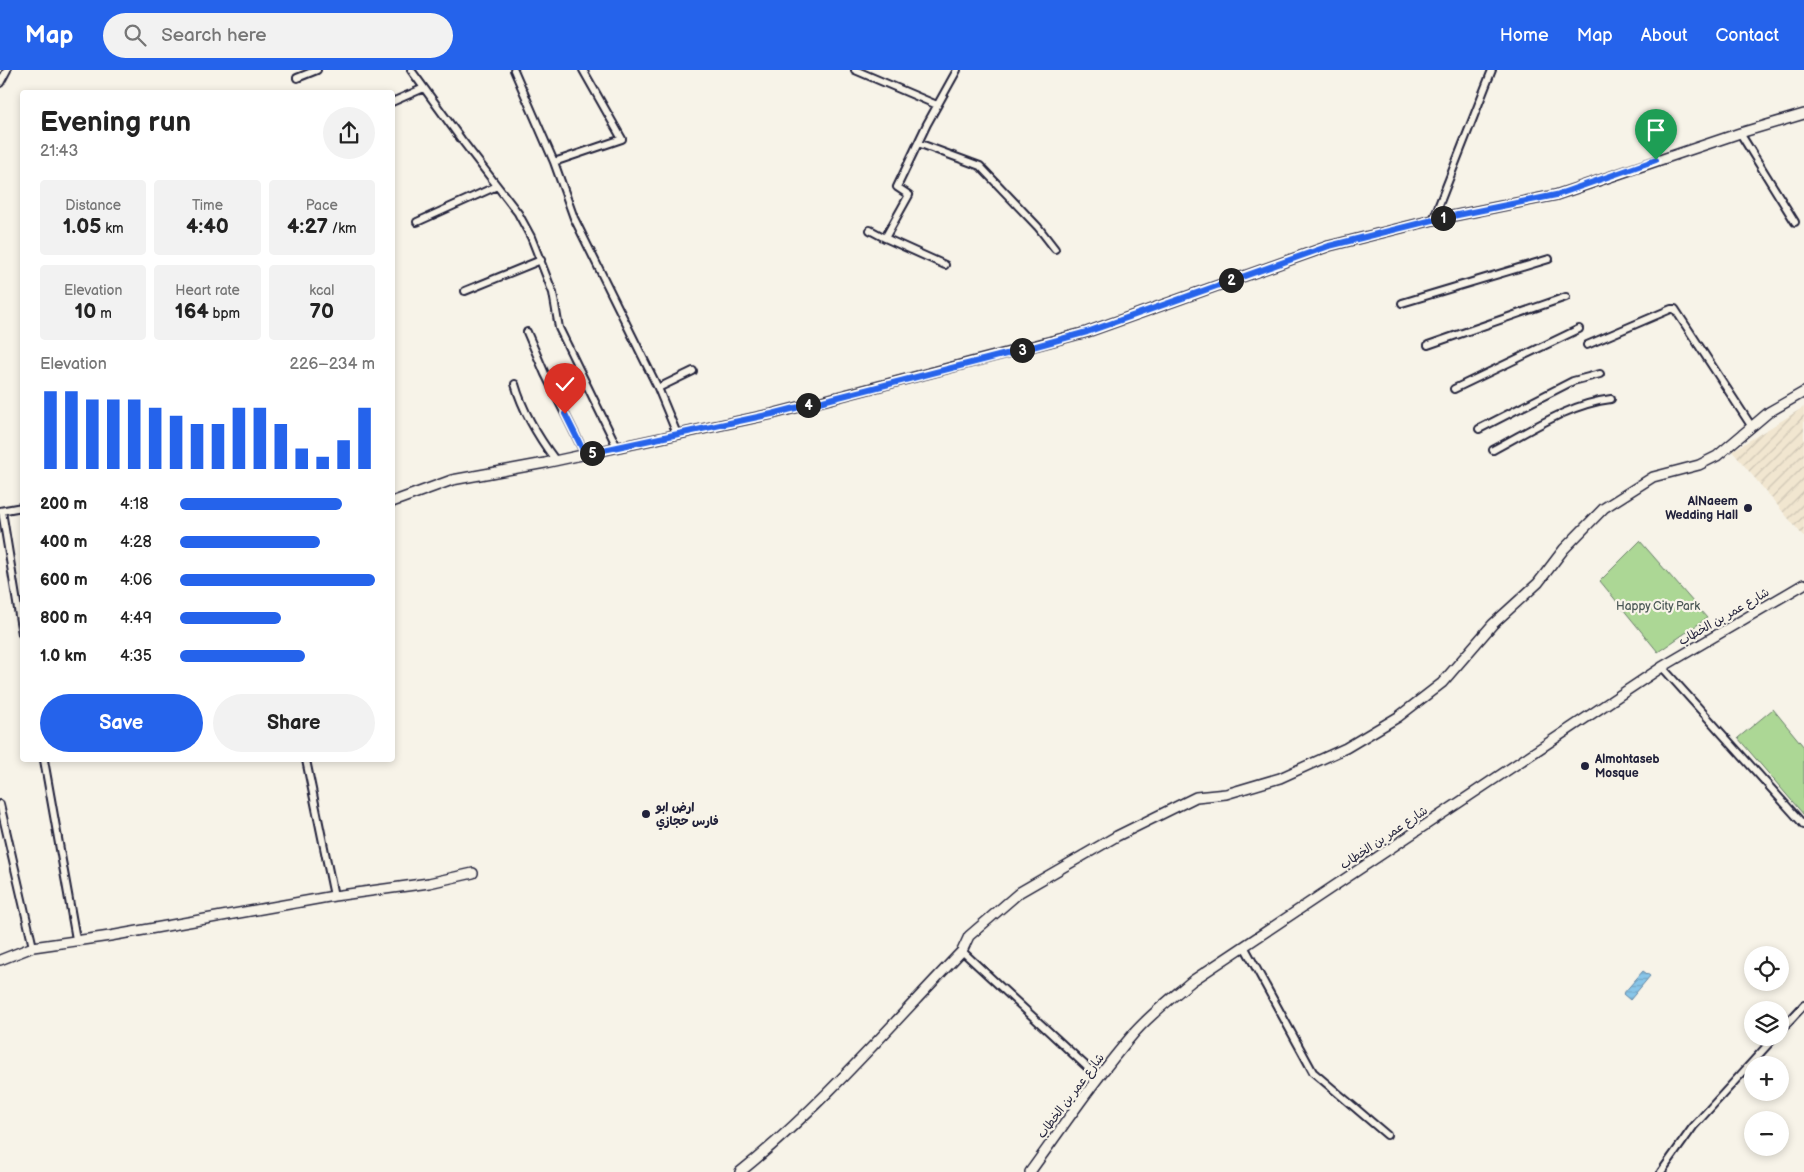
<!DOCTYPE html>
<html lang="en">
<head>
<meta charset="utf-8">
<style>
	:root { --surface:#fff; --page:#f2f2f2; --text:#222; --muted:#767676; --accent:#2563eb }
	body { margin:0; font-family:"Balsamiq Sans","Playpen Sans Arabic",sans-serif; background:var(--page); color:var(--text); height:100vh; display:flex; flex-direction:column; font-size:19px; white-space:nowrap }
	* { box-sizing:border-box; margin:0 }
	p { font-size:16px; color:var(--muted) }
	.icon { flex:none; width:28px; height:28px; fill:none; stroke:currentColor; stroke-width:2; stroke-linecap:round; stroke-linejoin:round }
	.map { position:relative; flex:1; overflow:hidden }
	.side { position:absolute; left:20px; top:20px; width:375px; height:672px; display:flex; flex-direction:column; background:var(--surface); border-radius:5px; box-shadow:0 2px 8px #0003 }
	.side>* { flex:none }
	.buttons { position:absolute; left:1744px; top:876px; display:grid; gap:10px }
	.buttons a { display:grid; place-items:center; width:45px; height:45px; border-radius:50%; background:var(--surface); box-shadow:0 2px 8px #0003; font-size:25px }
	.pin { position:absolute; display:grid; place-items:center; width:42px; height:42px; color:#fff; margin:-51px -21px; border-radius:50% 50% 50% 0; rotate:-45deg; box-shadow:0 0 5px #0007 }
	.pin .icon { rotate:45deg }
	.km { position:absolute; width:25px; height:25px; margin:-12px; border-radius:50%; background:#222; color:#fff; font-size:14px; line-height:25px; text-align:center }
	.round { display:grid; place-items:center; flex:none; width:52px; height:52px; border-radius:26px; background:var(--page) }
	.summary { display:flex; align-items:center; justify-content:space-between; height:85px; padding:0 20px }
	h1 { font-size:28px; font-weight:700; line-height:38px }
	.figures { display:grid; grid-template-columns:repeat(3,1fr); gap:8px; height:85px; padding:5px 20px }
	.figures div { display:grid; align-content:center; border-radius:5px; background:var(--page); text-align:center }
	.figures b { font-size:21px; font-weight:700 }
	.figures small { font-size:14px; font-weight:400 }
	.figures p { font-size:14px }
	.chart { height:140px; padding:10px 20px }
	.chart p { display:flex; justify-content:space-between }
	.chart svg { width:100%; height:90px; margin-top:5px; stroke:var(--accent); stroke-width:6 }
	.cta { display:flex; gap:10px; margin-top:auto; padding:10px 20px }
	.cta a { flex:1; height:58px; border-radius:30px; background:var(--accent); color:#fff; font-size:20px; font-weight:700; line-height:58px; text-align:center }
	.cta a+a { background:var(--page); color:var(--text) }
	ul { padding:0 20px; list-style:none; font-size:16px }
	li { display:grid; grid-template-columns:80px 60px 1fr; align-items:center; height:38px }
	li i { height:12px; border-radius:6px; background:var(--accent) }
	header { display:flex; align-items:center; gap:30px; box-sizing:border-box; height:70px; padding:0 25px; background:var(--accent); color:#fff }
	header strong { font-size:24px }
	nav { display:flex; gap:28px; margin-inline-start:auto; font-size:18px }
	.search { width:350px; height:45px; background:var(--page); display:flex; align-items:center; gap:12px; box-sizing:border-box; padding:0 18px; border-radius:28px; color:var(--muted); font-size:19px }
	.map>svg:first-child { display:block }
	.industrial { fill:url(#industrial-furrows) }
	.park { fill:#acd795; stroke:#677c68 }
	.water { fill:url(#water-rules); stroke:#5f84a3 }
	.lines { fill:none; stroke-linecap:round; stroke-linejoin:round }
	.street-casing { stroke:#22223b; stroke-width:10 }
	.secondary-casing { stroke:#22223b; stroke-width:12 }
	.street { stroke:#f7f3e8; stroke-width:6 }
	.secondary { stroke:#f7f3e8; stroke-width:9 }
	.route-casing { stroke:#fff; stroke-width:10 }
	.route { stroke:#2563eb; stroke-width:6 }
	.poi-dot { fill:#22223b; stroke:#f7f3e8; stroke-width:2 }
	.labels { text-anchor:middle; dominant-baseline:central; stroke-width:4.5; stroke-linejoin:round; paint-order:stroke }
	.poi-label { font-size:12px; font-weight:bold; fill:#22223b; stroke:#f7f3e8; text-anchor:start }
	.park-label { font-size:12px; fill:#4b5856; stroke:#f7f3e8 }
	.street-label { font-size:12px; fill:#22223b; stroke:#f7f3e8 }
</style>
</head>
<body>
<header>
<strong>Map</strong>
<div class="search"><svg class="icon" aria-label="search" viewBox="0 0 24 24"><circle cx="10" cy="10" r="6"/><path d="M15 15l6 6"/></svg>Search here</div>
<nav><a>Home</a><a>Map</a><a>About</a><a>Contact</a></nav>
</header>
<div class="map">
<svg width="1804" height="1102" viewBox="0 0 1804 1102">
	<defs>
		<pattern id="industrial-furrows" width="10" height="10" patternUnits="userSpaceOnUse" patternTransform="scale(1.25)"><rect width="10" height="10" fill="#f1e6d0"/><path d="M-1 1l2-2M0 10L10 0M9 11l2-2" fill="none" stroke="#cec5b4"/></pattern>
		<pattern id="water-rules" width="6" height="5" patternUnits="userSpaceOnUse" patternTransform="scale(1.25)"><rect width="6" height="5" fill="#88c5e8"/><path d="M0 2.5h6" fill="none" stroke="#75a9c8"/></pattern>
	</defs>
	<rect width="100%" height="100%" fill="#f7f3e8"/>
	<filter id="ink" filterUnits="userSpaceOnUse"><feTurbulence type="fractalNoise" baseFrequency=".02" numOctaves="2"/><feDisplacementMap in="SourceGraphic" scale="10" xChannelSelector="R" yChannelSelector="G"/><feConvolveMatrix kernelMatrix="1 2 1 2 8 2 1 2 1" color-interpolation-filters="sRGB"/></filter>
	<g filter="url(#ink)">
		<path class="industrial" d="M1804,337V467L1732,381Z"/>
		<path class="park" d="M1640,471L1707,548L1658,582L1600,511Z
			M1773,639L1804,677V745L1738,668Z"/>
		<path class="water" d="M1643,901L1650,906L1630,930L1623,924Z"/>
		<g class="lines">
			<defs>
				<path id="street" d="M411,0L461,69L518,143L531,167L553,223L559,258L617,377
					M514,0L554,92L574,148L658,318L677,364
					M855,0L937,35
					M297,8L317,0
					M0,13L7,0
					M392,32L424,18
					M1740,63L1795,152
					M918,73L980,96L1038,157L1055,179
					M554,92L622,69L583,0
					M1433,150L1492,0
					M417,152L497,116
					M870,160L885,168L909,125L897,117L927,54L957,0
					M885,168L945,195
					M465,221L541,190
					M1402,233L1549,189
					M527,262L545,304L585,384
					M1428,275L1566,227
					M1587,275L1671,239H1675L1752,357
					M515,314C523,342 538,367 556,391
					M658,318L693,301
					M1454,319L1579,259
					M1479,359L1573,311L1600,304
					M1493,380C1531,360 1569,334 1611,329
					M0,441L22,437
					M2,441L22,564
					M1662,597L1804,755
					M44,690L76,869
					M306,690L334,826
					M0,734L33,877
					M1244,876L1313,1002L1387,1065
					M962,881L1099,1008
					M1780,961L1804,935
					M1661,1102L1693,1057L1774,968"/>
				<path id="secondary" d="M392,432L452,410L545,393L772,344L1087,262L1329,176L1433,150L1556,125L1740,63L1804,44
					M0,890L33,877L110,866L334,826L429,813L473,803
					M740,1102C821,1037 890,956 962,881L969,866L1020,822L1117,766L1196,727L1226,724L1280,708L1346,678L1398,647L1442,613L1493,554L1538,513L1564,479L1604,438L1653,407L1699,395L1717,386L1769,342L1804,322
					M1030,1102C1064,1055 1097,1006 1135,962C1152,943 1173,927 1192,911L1662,597L1804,514"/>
			</defs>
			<use href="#street" class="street-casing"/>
			<use href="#secondary" class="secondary-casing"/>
			<use href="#street" class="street"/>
			<use href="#secondary" class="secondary"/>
		</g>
	</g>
	<g class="lines" filter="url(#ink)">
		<defs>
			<path id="route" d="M565,344L585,384L772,344L1018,281L1087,262L1329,176L1433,150L1556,125L1656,90"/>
		</defs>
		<use href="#route" class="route-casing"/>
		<use href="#route" class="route"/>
	</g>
	<g class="poi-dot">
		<circle cx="1748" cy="438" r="5"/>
		<circle cx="1585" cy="696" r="5"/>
		<circle cx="646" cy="744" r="5"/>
	</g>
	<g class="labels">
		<g class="poi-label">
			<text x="1738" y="431" text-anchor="end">AlNaeem<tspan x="1738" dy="14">Wedding Hall</tspan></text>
			<text x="1595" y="689">Almohtaseb<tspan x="1595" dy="14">Mosque</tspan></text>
			<text x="656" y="737">ارض ابو<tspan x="656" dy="14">فارس حجازي</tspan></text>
		</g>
		<g class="park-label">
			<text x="1658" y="536">Happy City Park</text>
		</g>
		<g class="street-label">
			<text transform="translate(1724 547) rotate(-30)">شارع عمر بن الخطاب</text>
			<text transform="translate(1384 768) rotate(-34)">شارع عمر بن الخطاب</text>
			<text transform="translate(1071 1026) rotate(-53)">شارع عمر بن الخطاب</text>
		</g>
	</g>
</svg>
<div class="buttons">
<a><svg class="icon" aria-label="locate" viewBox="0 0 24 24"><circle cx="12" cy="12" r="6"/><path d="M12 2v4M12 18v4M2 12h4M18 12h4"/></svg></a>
<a><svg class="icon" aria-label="layers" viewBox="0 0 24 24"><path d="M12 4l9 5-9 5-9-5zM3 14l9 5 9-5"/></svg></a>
<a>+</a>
<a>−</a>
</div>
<div class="pin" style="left:1656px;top:90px;background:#1e9e55"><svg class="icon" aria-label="arrive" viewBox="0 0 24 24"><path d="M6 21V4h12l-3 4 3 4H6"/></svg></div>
<div class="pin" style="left:565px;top:344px;background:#d93025"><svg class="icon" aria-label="check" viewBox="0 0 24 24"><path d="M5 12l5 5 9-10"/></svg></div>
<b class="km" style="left:1443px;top:148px">1</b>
<b class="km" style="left:1231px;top:210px">2</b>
<b class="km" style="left:1022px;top:280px">3</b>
<b class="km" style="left:808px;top:335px">4</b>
<b class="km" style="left:592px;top:383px">5</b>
<section class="side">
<div class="summary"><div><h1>Evening run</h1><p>21:43</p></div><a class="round"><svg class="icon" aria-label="share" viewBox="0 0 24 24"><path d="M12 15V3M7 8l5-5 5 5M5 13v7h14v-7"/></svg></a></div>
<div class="figures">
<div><p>Distance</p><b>1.05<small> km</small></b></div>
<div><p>Time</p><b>4:40</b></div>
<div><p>Pace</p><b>4:27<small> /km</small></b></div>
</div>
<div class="figures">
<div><p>Elevation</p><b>10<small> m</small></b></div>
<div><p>Heart rate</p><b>164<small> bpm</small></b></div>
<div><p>kcal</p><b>70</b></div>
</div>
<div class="chart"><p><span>Elevation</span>226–234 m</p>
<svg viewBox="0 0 160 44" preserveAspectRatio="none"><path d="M5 44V6M15 44V6M25 44V10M35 44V10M45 44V10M55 44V14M65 44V18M75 44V22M85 44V22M95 44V14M105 44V14M115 44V22M125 44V34M135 44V38M145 44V30M155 44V14"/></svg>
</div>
<ul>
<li><b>200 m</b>4:18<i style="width:83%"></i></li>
<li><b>400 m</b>4:28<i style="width:72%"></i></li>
<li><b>600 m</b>4:06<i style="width:100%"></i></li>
<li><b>800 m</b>4:49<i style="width:52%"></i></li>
<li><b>1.0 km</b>4:35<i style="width:64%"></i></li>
</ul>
<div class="cta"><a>Save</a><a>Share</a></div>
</section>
</div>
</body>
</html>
